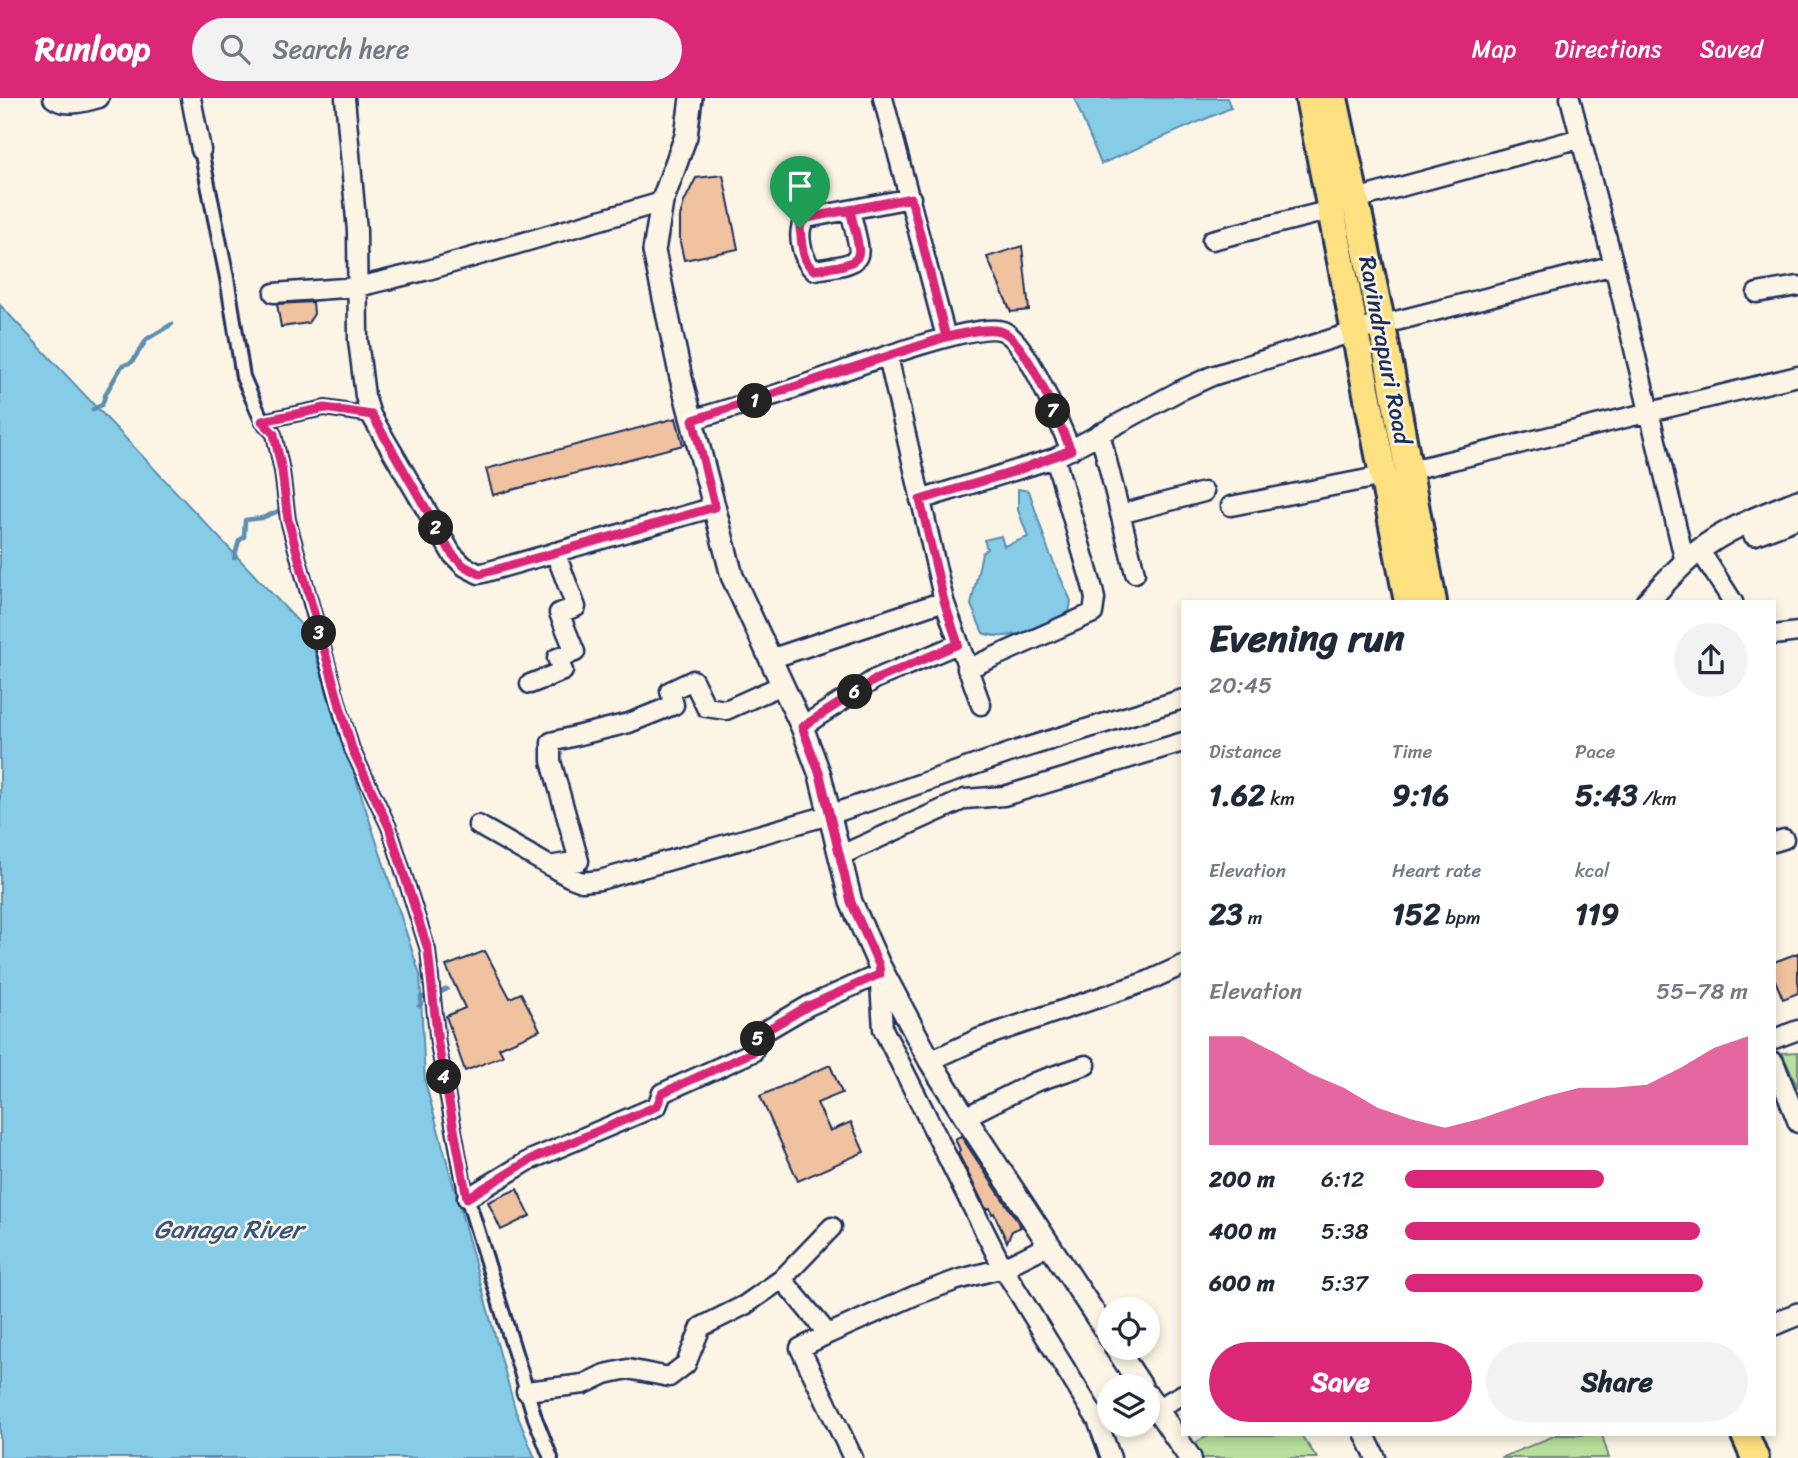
<!DOCTYPE html>
<html lang="en">
<head>
<meta charset="utf-8">
<style>
	:root { --surface:#fff; --page:#f2f2f3; --text:#1f2937; --muted:#747a83; --accent:#db2777 }
	body { margin:0; font-family:Sriracha,sans-serif; background:var(--page); color:var(--text); height:100vh; display:flex; flex-direction:column; font-size:26px; white-space:nowrap }
	* { box-sizing:border-box; margin:0 }
	p { font-size:23px; color:var(--muted) }
	.icon { flex:none; width:38px; height:38px; fill:none; stroke:currentColor; stroke-width:2; stroke-linecap:round; stroke-linejoin:round }
	.map { position:relative; flex:1; overflow:hidden }
	.side { position:absolute; left:1181px; top:502px; width:595px; height:836px; display:flex; flex-direction:column; background:var(--surface); border-radius:0px; box-shadow:0 4px 10px #0003 }
	.side>* { flex:none }
	.tools { position:absolute; left:1097px; top:1199px; display:grid; gap:14px }
	.tools a { display:grid; place-items:center; width:63px; height:63px; border-radius:50%; background:var(--surface); box-shadow:0 4px 10px #0003; font-size:35px }
	.pin { position:absolute; display:grid; place-items:center; width:60px; height:60px; color:#fff; margin:-72px -30px; border-radius:50% 50% 50% 0; rotate:-45deg; box-shadow:0 0 7px #0007 }
	.pin .icon { rotate:45deg }
	.km { position:absolute; width:35px; height:35px; margin:-18px; border-radius:50%; background:#222; color:#fff; font-size:19px; line-height:35px; text-align:center }
	.round { display:grid; place-items:center; flex:none; width:74px; height:74px; border-radius:37px; background:var(--page) }
	.headline { display:flex; align-items:center; justify-content:space-between; height:119px; padding:0 28px }
	h1 { font-size:38px; font-weight:700; line-height:52px }
	.stats { display:grid; grid-template-columns:repeat(3,1fr); gap:10px; height:119px; padding:7px 28px }
	.stats div { display:grid; align-content:center }
	.stats b { font-size:30px; font-weight:700 }
	.stats small { font-size:19px; font-weight:400 }
	.stats p { font-size:19px }
	.chart { height:196px; padding:14px 28px }
	.chart p { display:flex; justify-content:space-between }
	.chart svg { width:100%; height:126px; margin-top:7px; fill:var(--accent); opacity:.7 }
	.primary-button { display:flex; gap:14px; margin-top:auto; padding:14px 28px }
	.primary-button a { flex:1; height:80px; border-radius:42px; background:var(--accent); color:#fff; font-size:28px; font-weight:700; line-height:80px; text-align:center }
	.primary-button a+a { background:var(--page); color:var(--text) }
	ul { padding:0 28px; list-style:none; font-size:23px }
	li { display:grid; grid-template-columns:112px 84px 1fr; align-items:center; height:52px }
	li i { height:18px; border-radius:9px; background:var(--accent) }
	header { display:flex; align-items:center; gap:42px; box-sizing:border-box; height:98px; padding:0 35px; background:var(--accent); color:#fff }
	header strong { font-size:33px }
	nav { display:flex; gap:38px; margin-inline-start:auto; font-size:24px }
	.search { width:490px; height:63px; background:var(--page); display:flex; align-items:center; gap:18px; box-sizing:border-box; padding:0 24px; border-radius:38px; color:var(--muted); font-size:26px }
	.map>svg:first-child { display:block }
	.green { fill:#b8e09c; stroke:#6a887d; stroke-width:2 }
	.water { fill:#86cce7; stroke:#5b8db0; stroke-width:2 }
	.lines { fill:none; stroke-linecap:round; stroke-linejoin:round }
	.stream { stroke:#5b8db0; stroke-width:4.5 }
	.building { fill:#f1c2a0; stroke:#1b2f5e; stroke-width:2 }
	.pedestrian-casing { stroke:#1b2f5e; stroke-width:18 }
	.minor-casing { stroke:#1b2f5e; stroke-width:23 }
	.tertiary-casing { stroke:#1b2f5e; stroke-width:26 }
	.primary-casing { stroke:#1b2f5e; stroke-width:32 }
	.pedestrian { stroke:#fcf5e5; stroke-width:12 }
	.minor { stroke:#fcf5e5; stroke-width:18 }
	.tertiary { stroke:#fcf5e5; stroke-width:21 }
	.primary { stroke:#fde080; stroke-width:26 }
	.route-casing { stroke:#fff; stroke-width:14 }
	.route { stroke:#db2777; stroke-width:9 }
	.labels { text-anchor:middle; dominant-baseline:central; stroke-width:5; stroke-linejoin:round; paint-order:stroke }
	.street-label { font-size:24px; fill:#1b2f5e; stroke:#fcf5e5 }
	.water-label { font-size:26px; font-style:italic; fill:#365680; stroke:#fcf5e5 }
</style>
</head>
<body>
<header>
<strong>Runloop</strong>
<div class="search"><svg class="icon" aria-label="search" viewBox="0 0 24 24"><circle cx="10" cy="10" r="6"/><path d="M15 15l6 6"/></svg>Search here</div>
<nav><a>Map</a><a>Directions</a><a>Saved</a></nav>
</header>
<div class="map">
<svg width="1798" height="1360" viewBox="0 0 1798 1360">
	<rect width="100%" height="100%" fill="#fcf5e5"/>
	<filter id="ink" filterUnits="userSpaceOnUse"><feTurbulence type="fractalNoise" baseFrequency=".0143" numOctaves="2"/><feDisplacementMap in="SourceGraphic" scale="14" xChannelSelector="R" yChannelSelector="G"/><feConvolveMatrix kernelMatrix="1 2 1 2 8 2 1 2 1" color-interpolation-filters="sRGB"/></filter>
	<g filter="url(#ink)">
		<path class="green" d="M1798,954V990L1782,955Z
			M1210,1337H1301L1317,1360H1189L1183,1351Z
			M1556,1337H1602L1609,1360H1501Z"/>
		<path class="water" d="M1074,0H1227L1231,10L1101,66Z
			M0,207L308,534L420,877L425,984L516,1314L535,1360H0Z
			M1018,391L1029,393L1049,454L1071,503L1069,515C1043,526 1012,546 983,535L971,507L982,455L987,451L984,442L1001,438L1004,448L1028,439L1018,412Z"/>
		<g class="lines">
			<path class="stream" d="M93,311L102,307L106,295L122,268L132,264L147,241L172,226
				M234,460L239,443L244,439L245,422L262,420L281,412
				M419,908L421,906V899L433,898L447,891"/>
		</g>
		<path class="building" d="M723,77L738,151L684,162L680,144V119L684,104L696,80Z
			M1022,148L1029,212L1011,214L987,159Z
			M313,204L314,216L308,225L281,229L277,206Z
			M676,320L683,347L493,397L486,371Z
			M485,853L510,900L521,895L540,932L499,950L503,958L465,973L446,918L465,910L446,868Z
			M1798,855V895L1783,901L1774,880V864Z
			M830,967L842,995L817,1005L830,1033L851,1024L864,1054L798,1083L760,998Z
			M961,1038L1021,1129L1012,1133L1007,1144L994,1115L992,1116L990,1110L986,1111L958,1055L960,1052L955,1041Z
			M517,1091L530,1118L501,1132L488,1104Z"/>
		<g class="lines">
			<defs>
				<path id="pedestrian" d="M201,52L227,180L243,279L262,323L274,336L282,373L288,422L340,611L352,651L389,729L428,852L438,946L465,1092L535,1320L551,1360
					M262,323L325,310L371,317"/>
				<path id="minor" d="M53,0C65,10 85,4 99,0
					M191,0L201,52
					M345,0L357,133L358,242L365,298L371,317L383,338L452,456L464,468L479,476L715,409
					M883,0L946,239
					M1570,0L1614,167L1685,464
					M1356,101L1581,40
					M850,112C862,164 870,164 814,172C802,164 794,129 807,120L911,100
					M1212,142L1331,112
					M274,195L358,189L428,172L662,104
					M1757,195L1798,188
					M888,258L944,503L981,607
					M693,322C723,312 754,304 784,294C820,282 975,221 1003,233C1029,245 1058,324 1071,352
					M1100,335L1135,475
					M1407,373L1798,278
					M920,402L1055,360L1179,293L1212,278L1357,233L1614,167
					M1231,408L1383,378
					M1120,416L1204,394
					M1706,462L1733,504
					M1774,537L1798,534
					M770,561L944,503
					M967,571L1093,515L1095,501L1093,491L1055,360
					M530,586L563,573L557,560L575,554L559,515L576,509L555,454
					M802,629L875,581L958,546
					M478,727L569,779L582,784L600,782L829,717L1018,652L1183,601
					M1774,744L1784,741
					M839,758L965,701L1004,698L1183,644
					M549,768L579,763L551,663V644L629,625L674,607L670,593L693,582L706,609L726,612L782,587
					M879,870L883,931L1003,1170L1097,1322L1111,1360
					M1774,941L1798,932
					M930,963L980,940L1148,883L1183,867
					M1774,964L1798,1025
					M965,1019L1035,984L1086,967
					M467,1100L530,1062L657,1008L662,995L753,954L760,936L808,908L880,876
					M782,1181L832,1129
					M828,1236L800,1250L853,1360
					M526,1293L584,1286L605,1276L628,1271L669,1279L686,1266L701,1229L745,1207L782,1181L828,1236L916,1197L957,1182L1003,1170L1049,1147
					M1156,1311L1183,1296
					M1365,1337L1376,1360"/>
				<path id="tertiary" d="M691,0L686,38L662,104L654,153L681,280L732,478L802,629L820,677L851,804L879,867L930,963L965,1019L1110,1239
					M1754,436L1798,419
					M1647,504C1663,487 1678,469 1697,454C1727,430 1763,417 1798,403
					M1774,1226L1798,1216
					M1116,1250L1141,1288
					M1148,1298L1190,1360"/>
				<path id="primary" d="M1309,0L1408,504
					M1334,0L1382,228L1433,504
					M1745,1337L1755,1360"/>
			</defs>
			<use href="#pedestrian" class="pedestrian-casing"/>
			<use href="#minor" class="minor-casing"/>
			<use href="#tertiary" class="tertiary-casing"/>
			<use href="#primary" class="primary-casing"/>
			<use href="#pedestrian" class="pedestrian"/>
			<use href="#minor" class="minor"/>
			<use href="#tertiary" class="tertiary"/>
			<use href="#primary" class="primary"/>
		</g>
	</g>
	<g class="lines" filter="url(#ink)">
		<defs>
			<path id="route" d="M800,130L802,124L807,120L911,100L946,239L693,322L715,409L480,476L464,468L452,456L372,317L325,310L262,323L274,336L282,373L288,422L352,651L389,729L428,852L438,946L467,1100L530,1062L657,1008L662,995L753,954L760,936L808,908L880,876L879,867L851,804L820,677L802,629L875,582L958,546L944,503L920,402L1013,374L1071,352C1059,326 1026,239 1000,233C984,229 962,236 946,239L911,100L850,112C862,164 870,164 814,172C801,163 802,144 800,130"/>
		</defs>
		<use href="#route" class="route-casing"/>
		<use href="#route" class="route"/>
	</g>
	<g class="labels">
		<g class="street-label">
			<text transform="translate(1385 252) rotate(79)">Ravindrapuri Road</text>
		</g>
		<g class="water-label">
			<text x="228" y="1131">Ganaga River</text>
		</g>
	</g>
</svg>
<div class="tools">
<a><svg class="icon" aria-label="locate" viewBox="0 0 24 24"><circle cx="12" cy="12" r="6"/><path d="M12 2v4M12 18v4M2 12h4M18 12h4"/></svg></a>
<a><svg class="icon" aria-label="layers" viewBox="0 0 24 24"><path d="M12 4l9 5-9 5-9-5zM3 14l9 5 9-5"/></svg></a>
</div>
<div class="pin" style="left:800px;top:130px;background:#1e9e55"><svg class="icon" aria-label="arrive" viewBox="0 0 24 24"><path d="M6 21V4h12l-3 4 3 4H6"/></svg></div>
<b class="km" style="left:755px;top:303px">1</b>
<b class="km" style="left:436px;top:430px">2</b>
<b class="km" style="left:319px;top:535px">3</b>
<b class="km" style="left:444px;top:979px">4</b>
<b class="km" style="left:758px;top:941px">5</b>
<b class="km" style="left:855px;top:594px">6</b>
<b class="km" style="left:1053px;top:313px">7</b>
<section class="side">
<div class="headline"><div><h1>Evening run</h1><p>20:45</p></div><a class="round"><svg class="icon" aria-label="share" viewBox="0 0 24 24"><path d="M12 15V3M7 8l5-5 5 5M5 13v7h14v-7"/></svg></a></div>
<div class="stats">
<div><p>Distance</p><b>1.62<small> km</small></b></div>
<div><p>Time</p><b>9:16</b></div>
<div><p>Pace</p><b>5:43<small> /km</small></b></div>
</div>
<div class="stats">
<div><p>Elevation</p><b>23<small> m</small></b></div>
<div><p>Heart rate</p><b>152<small> bpm</small></b></div>
<div><p>kcal</p><b>119</b></div>
</div>
<div class="chart"><p><span>Elevation</span>55–78 m</p>
<svg viewBox="0 0 160 44" preserveAspectRatio="none"><path d="M0 44V6L10 6L20 12L30 19L40 24L50 31L60 35L70 38L80 35L90 31L100 27L110 24L120 24L130 23L140 17L150 10L160 6V44z"/></svg>
</div>
<ul>
<li><b>200 m</b>6:12<i style="width:58%"></i></li>
<li><b>400 m</b>5:38<i style="width:86%"></i></li>
<li><b>600 m</b>5:37<i style="width:87%"></i></li>
</ul>
<div class="primary-button"><a>Save</a><a>Share</a></div>
</section>
</div>
</body>
</html>
